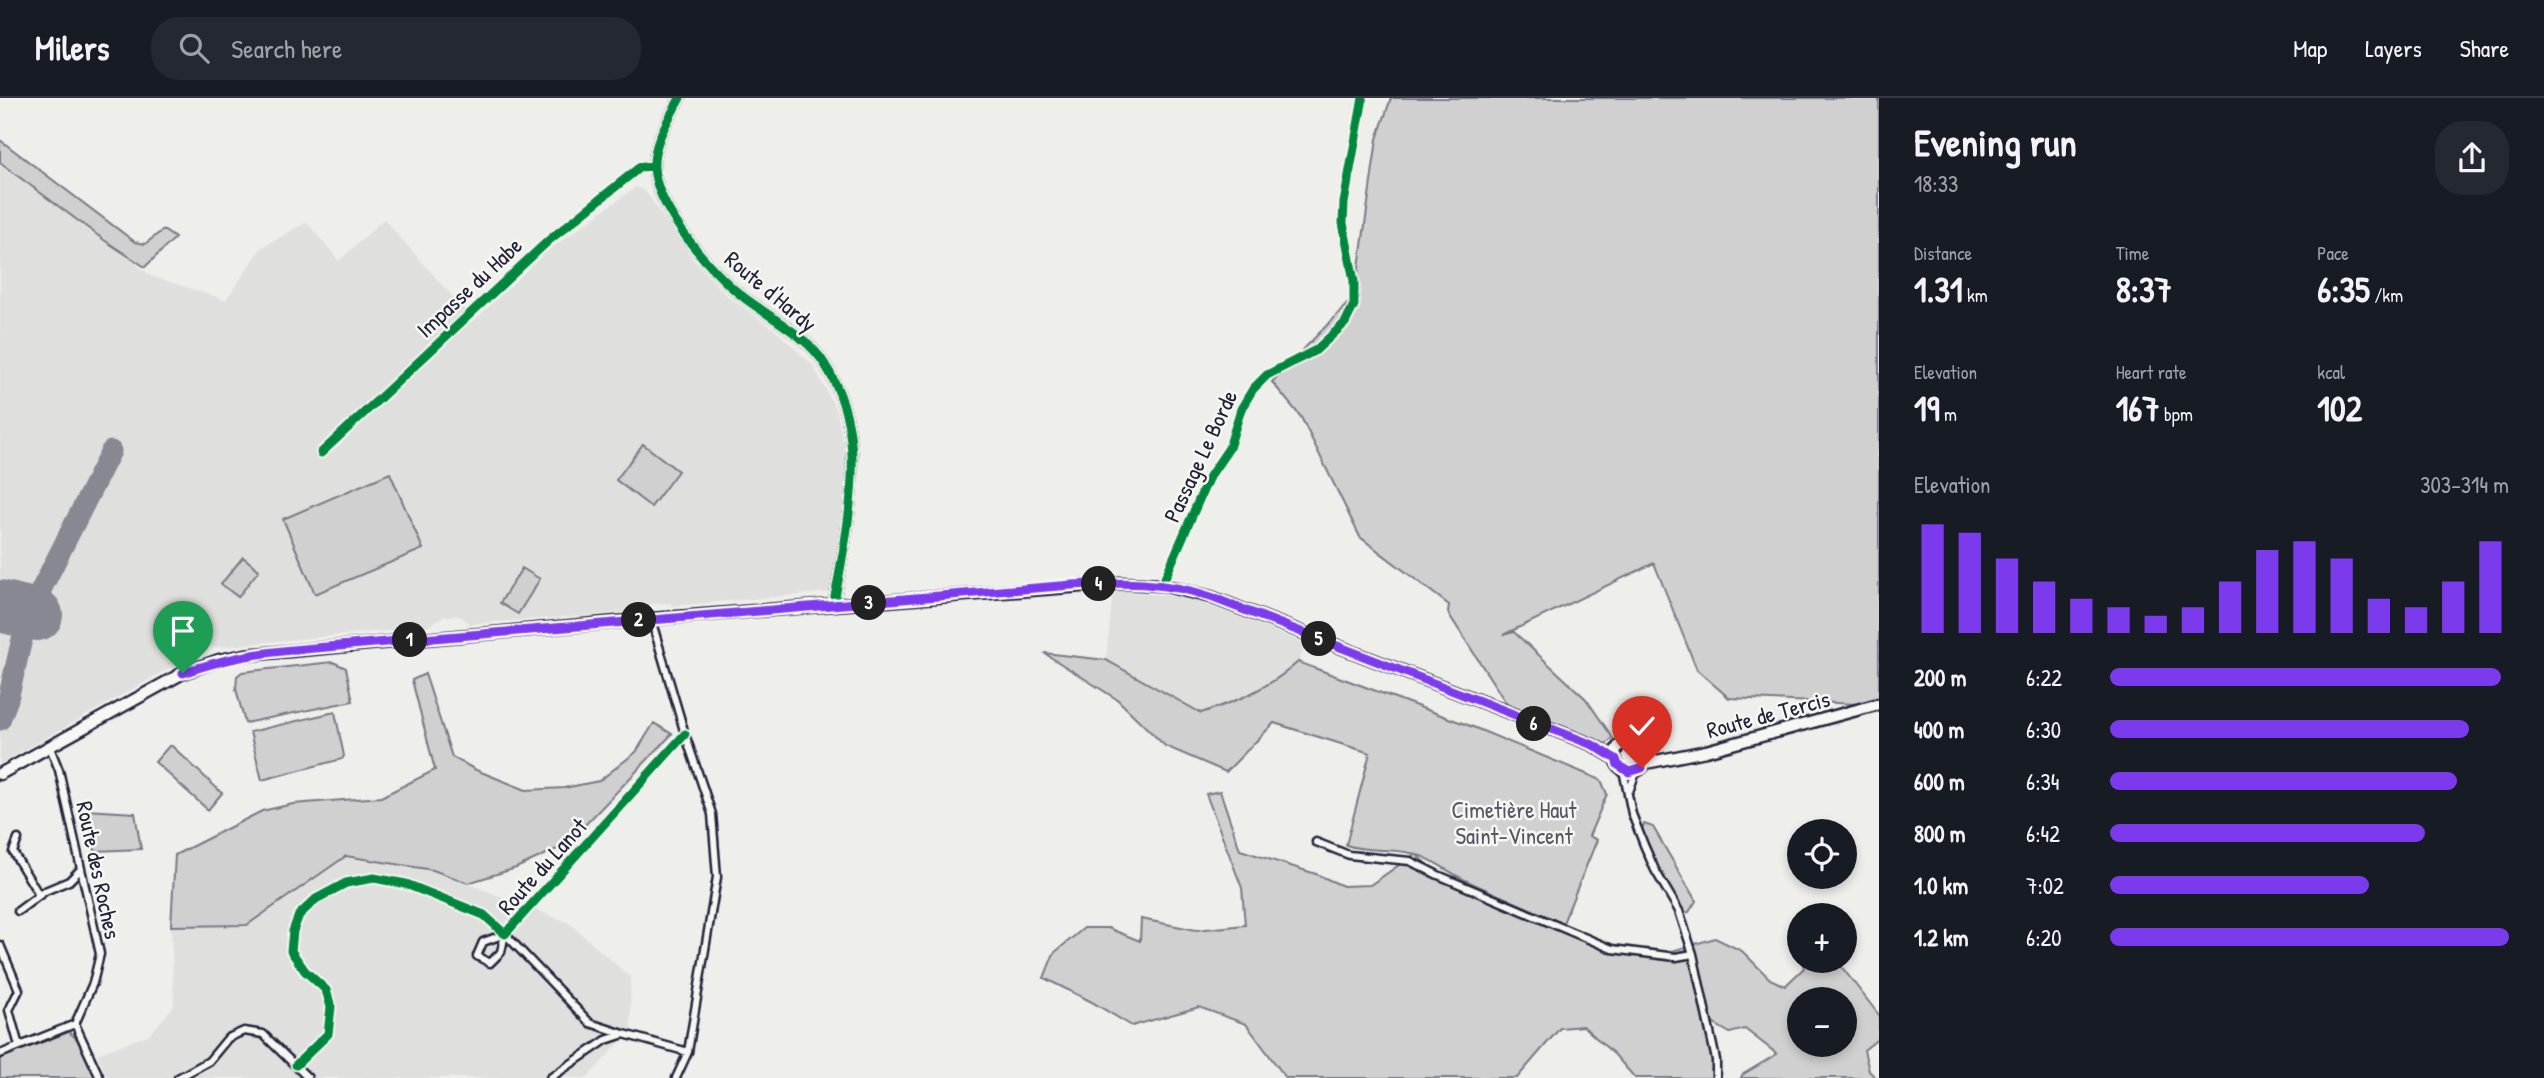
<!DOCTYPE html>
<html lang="en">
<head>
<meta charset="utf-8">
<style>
	:root { --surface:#171b24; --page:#242831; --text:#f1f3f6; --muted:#9ea1a6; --line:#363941; --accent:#7c3aed }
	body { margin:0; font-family:"Patrick Hand",sans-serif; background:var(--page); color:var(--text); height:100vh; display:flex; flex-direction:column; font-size:26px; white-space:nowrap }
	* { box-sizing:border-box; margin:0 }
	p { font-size:23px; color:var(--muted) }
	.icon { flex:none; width:38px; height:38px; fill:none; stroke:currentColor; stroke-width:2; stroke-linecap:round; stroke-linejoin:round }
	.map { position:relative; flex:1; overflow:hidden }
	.panel { display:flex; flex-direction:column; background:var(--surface); width:665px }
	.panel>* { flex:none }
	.fabs { position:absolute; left:1787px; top:721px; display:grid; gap:14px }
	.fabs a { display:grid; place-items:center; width:70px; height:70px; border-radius:50%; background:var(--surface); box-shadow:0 4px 10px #0003; font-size:35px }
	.pin { position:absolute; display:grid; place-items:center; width:60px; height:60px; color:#fff; margin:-72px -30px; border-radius:50% 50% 50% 0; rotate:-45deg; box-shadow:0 0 7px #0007 }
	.pin .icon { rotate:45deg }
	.km { position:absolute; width:35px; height:35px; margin:-18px; border-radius:50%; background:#222; color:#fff; font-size:19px; line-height:35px; text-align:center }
	.round { display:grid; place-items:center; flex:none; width:74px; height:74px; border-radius:28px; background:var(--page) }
	.overview { display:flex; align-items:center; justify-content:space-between; height:119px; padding:0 35px }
	h1 { font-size:38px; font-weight:700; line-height:52px }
	.figures { display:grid; grid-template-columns:repeat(3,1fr); gap:10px; height:119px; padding:7px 35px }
	.figures div { display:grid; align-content:center }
	.figures b { font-size:35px; font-weight:700 }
	.figures small { font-size:19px; font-weight:400 }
	.figures p { font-size:19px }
	.chart { height:196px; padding:14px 35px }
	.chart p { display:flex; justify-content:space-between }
	.chart svg { width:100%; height:126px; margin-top:7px; stroke:var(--accent); stroke-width:6 }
	ul { padding:0 35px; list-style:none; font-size:23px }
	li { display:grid; grid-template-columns:112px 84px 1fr; align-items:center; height:52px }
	li i { height:18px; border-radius:9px; background:var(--accent) }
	header { display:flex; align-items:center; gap:42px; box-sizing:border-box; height:98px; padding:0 35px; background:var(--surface); border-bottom:2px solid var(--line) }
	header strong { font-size:33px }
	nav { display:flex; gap:38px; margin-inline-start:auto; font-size:24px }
	.search { width:490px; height:63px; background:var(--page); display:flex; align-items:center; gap:18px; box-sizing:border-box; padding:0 24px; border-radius:28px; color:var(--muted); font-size:26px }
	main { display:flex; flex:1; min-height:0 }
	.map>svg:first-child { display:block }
	.built { fill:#dfdfde }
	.green { fill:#d0d0d1; stroke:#797986; stroke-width:2; fill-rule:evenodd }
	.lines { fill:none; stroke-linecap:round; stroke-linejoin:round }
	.taxiway { stroke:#888893; stroke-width:21 }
	.runway { stroke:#888893; stroke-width:52 }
	.minor-casing { stroke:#22223b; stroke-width:11 }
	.tertiary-casing { stroke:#22223b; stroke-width:13 }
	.secondary-casing { stroke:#22223b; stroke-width:15 }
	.minor { stroke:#f6f6f2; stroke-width:6 }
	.tertiary { stroke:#f6f6f2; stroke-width:8 }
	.secondary { stroke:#f6f6f2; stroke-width:10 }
	.cycleway-casing { stroke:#f6f6f2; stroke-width:13 }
	.cycleway { stroke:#00873e; stroke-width:9 }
	.route-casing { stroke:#fff; stroke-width:14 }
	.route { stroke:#7c3aed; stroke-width:9 }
	.labels { text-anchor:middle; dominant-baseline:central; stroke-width:5; stroke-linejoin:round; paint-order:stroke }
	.street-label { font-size:23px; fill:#22223b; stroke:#f6f6f2 }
	.park-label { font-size:23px; fill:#565668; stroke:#f6f6f2 }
</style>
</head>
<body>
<header>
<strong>Milers</strong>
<div class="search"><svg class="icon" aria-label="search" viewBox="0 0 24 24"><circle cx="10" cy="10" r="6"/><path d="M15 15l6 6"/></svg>Search here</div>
<nav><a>Map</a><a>Layers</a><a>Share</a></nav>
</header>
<main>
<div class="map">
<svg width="1879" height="980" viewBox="0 0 1879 980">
	<rect width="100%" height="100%" fill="#eeeeeb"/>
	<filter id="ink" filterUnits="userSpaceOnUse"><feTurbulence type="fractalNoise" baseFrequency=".0143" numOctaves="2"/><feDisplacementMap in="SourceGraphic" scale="14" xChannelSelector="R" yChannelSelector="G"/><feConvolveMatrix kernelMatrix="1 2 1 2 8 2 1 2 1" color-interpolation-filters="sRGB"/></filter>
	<g filter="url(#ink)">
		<path class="built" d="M0,58L151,178L226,202L261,150L307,124L339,163L384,121L474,223L542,157L636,89L645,93L695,164L727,198L776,233L813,267L837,314L846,361L843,406L832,494L672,508L670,505L641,507L637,514L470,526L460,518H444L427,529L205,550L0,666Z
			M1113,492L1191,500L1307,546L1298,564L1261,592L1242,601L1201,615L1106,562Z
			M346,758L433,772L569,825L630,879L631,932L587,980H108L97,956L149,937L174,908L171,828L247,827Z"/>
		<path class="green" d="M1391,0H1879V607L1729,600L1697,572L1654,465L1503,537L1514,534L1586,601L1613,640L1606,646L1552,630L1508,608L1448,515L1449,507L1360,439L1301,319L1272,284L1355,198L1377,41Z
			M0,42L135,144L145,146L163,132L175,140L145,169L104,142L7,70L0,64Z
			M643,346L678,373L651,409L616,382Z
			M390,375L423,451L315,496L283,421Z
			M243,459L259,472L238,499L221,486Z
			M522,470L540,481L518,516L500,505Z
			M1044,555L1106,562L1201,615C1238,603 1269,590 1298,564L1473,629L1601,682L1607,696L1589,738L1597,742L1563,825C1531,811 1497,797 1465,782C1451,776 1430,759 1417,757L1438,777L1612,851L1659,857L1715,840L1742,853L1770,881L1785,888L1804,870L1802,863H1837L1879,917V940L1864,952L1869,973L1876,980H1741L1742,977L1777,956L1745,931L1730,935L1709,923L1716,980H1635L1615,957L1583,928L1560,930L1517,980H1286L1246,926L1199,909L1132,928L1090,903L1044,880L1054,855L1084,830H1108L1140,843L1141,821L1196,832L1245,827L1242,790L1206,696L1220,693L1240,752L1316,776L1343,788L1370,787L1415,756C1392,749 1369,755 1346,747L1370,655L1274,625L1226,674L1165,648L1118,602ZM1799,901H1844V947H1799Z
			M333,564L346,570L353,603L245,625L236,591L237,578L242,574Z
			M425,576L452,659L476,672L526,692L564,690L599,683L636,654L654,625L672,636L566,747L516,770L468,785L433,772L346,758L247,827L171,828L175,757L262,713L293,706L381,699L435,672L412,582Z
			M335,614L344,658L342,661L262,682L250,634Z
			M169,648H172L222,695L208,712L155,664Z
			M85,712L135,715L141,751L95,753Z
			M1644,726L1653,729L1696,803L1689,814L1684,815L1663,786L1641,733Z
			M69,934L78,942L96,980H0V960Z"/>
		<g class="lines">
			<path class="taxiway" d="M40,494L111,353
				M0,509L21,516L26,524L8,601L0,622"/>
			<path class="runway" d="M0,508L37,517"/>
			<defs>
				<path id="minor" d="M321,355L548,143L640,69L654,68
					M1162,487L1208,381L1229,350L1241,311L1253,291L1267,277L1316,252L1345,225L1354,207V183L1343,125L1344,105L1363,0
					M651,521L685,636L712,716L717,779L688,954L676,980
					M49,647L59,672L100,856L93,885L75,926
					M1623,672L1632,716L1644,747L1655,772L1679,813L1693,856L1716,962V980
					M1630,691L1636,674
					M18,741L13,754L39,797
					M1316,744L1349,757L1410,763L1438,777L1612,851L1676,859L1693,856
					M18,813L45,793L69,783L81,771
					M505,836L501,854L490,865L477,858L483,844L505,836L590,925L624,936
					M0,847L19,892L9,912L19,948
					M75,926L100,980
					M0,956L75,926
					M296,967L328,936L331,909L326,892L305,873L291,853L293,833L299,817L316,801L346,785L374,780L406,786L484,817L505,836L685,636
					M178,980L209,963L228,940L244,933L263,936L308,980
					M550,980L606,942L624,936L688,954"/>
				<path id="tertiary" d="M680,0C669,21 653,44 654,69C656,111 713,177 746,201C770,219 808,239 824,265C860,321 855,382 845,444C841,465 838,487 833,507"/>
				<path id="secondary" d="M1615 658a16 16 0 1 1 32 0a16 16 0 1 1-32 0Z
					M1646,665L1706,653L1879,606
					M0,676L183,575L219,562L245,557L651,521L1121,485L1162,487L1211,499L1593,647L1616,661"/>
			</defs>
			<use href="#minor" class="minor-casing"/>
			<use href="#tertiary" class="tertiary-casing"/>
			<use href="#secondary" class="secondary-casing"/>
			<use href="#minor" class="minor"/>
			<use href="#tertiary" class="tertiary"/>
			<use href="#secondary" class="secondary"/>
			<defs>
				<path id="cycleway" d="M680,0C669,21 653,44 654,69C656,111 713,177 746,201C770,219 808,239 824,265C860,321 855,382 845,444C841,465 838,487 833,507
					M321,355L548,143L640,69L654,68
					M1162,487L1208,381L1229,350L1241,311L1253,291L1267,277L1316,252L1345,225L1354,207V183L1343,125L1344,105L1363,0
					M296,967L328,936L331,909L326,892L305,873L291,853L293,833L299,817L316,801L346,785L374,780L406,786L484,817L505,836L685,636"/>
			</defs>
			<use href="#cycleway" class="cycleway-casing"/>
			<use href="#cycleway" class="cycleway"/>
		</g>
	</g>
	<g class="lines" filter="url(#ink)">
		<defs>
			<path id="route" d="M183,575C225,560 258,555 303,551L1072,487C1120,484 1166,483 1211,499L1593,647L1616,661L1618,667L1629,674L1642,670"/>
		</defs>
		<use href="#route" class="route-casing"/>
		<use href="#route" class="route"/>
	</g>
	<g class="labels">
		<g class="street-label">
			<text transform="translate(469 189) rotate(-43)">Impasse du Habe</text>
			<text transform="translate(771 193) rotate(40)">Route d'Hardy</text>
			<text transform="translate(1200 358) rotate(-65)">Passage Le Borde</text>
			<text transform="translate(1768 616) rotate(-15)">Route de Tercis</text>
			<text transform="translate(542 768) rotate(-48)">Route du Lanot</text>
			<text transform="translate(99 772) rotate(78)">Route des Roches</text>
		</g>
		<g class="park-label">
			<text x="1514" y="711">Cimetière Haut<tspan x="1514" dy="26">Saint-Vincent</tspan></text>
		</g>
	</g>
</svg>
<div class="fabs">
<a><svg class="icon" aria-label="locate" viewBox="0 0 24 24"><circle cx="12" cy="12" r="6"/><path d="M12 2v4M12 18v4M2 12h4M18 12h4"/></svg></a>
<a>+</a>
<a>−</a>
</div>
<div class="pin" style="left:183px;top:575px;background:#1e9e55"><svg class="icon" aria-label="arrive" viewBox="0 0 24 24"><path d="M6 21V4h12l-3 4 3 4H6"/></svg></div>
<div class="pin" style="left:1642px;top:670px;background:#d93025"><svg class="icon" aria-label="check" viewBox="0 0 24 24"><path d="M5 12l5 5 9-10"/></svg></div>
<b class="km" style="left:410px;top:542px">1</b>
<b class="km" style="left:639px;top:522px">2</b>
<b class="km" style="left:869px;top:505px">3</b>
<b class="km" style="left:1099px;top:486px">4</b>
<b class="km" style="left:1319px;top:541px">5</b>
<b class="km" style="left:1534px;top:626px">6</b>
</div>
<section class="panel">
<div class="overview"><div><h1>Evening run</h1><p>18:33</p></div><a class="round"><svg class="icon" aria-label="share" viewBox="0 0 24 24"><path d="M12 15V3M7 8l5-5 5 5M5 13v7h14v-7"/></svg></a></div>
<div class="figures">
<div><p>Distance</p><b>1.31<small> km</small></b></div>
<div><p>Time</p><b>8:37</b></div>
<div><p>Pace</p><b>6:35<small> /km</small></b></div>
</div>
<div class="figures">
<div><p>Elevation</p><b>19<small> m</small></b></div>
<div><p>Heart rate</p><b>167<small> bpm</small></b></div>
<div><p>kcal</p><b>102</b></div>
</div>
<div class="chart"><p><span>Elevation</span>303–314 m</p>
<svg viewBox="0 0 160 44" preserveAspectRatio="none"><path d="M5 44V6M15 44V9M25 44V18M35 44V26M45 44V32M55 44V35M65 44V38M75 44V35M85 44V26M95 44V15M105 44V12M115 44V18M125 44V32M135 44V35M145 44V26M155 44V12"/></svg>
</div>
<ul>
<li><b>200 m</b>6:22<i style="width:98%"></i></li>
<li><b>400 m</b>6:30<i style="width:90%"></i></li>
<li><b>600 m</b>6:34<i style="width:87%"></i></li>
<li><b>800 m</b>6:42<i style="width:79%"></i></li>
<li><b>1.0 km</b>7:02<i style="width:65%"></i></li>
<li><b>1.2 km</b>6:20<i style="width:100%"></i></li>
</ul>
</section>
</main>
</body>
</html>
